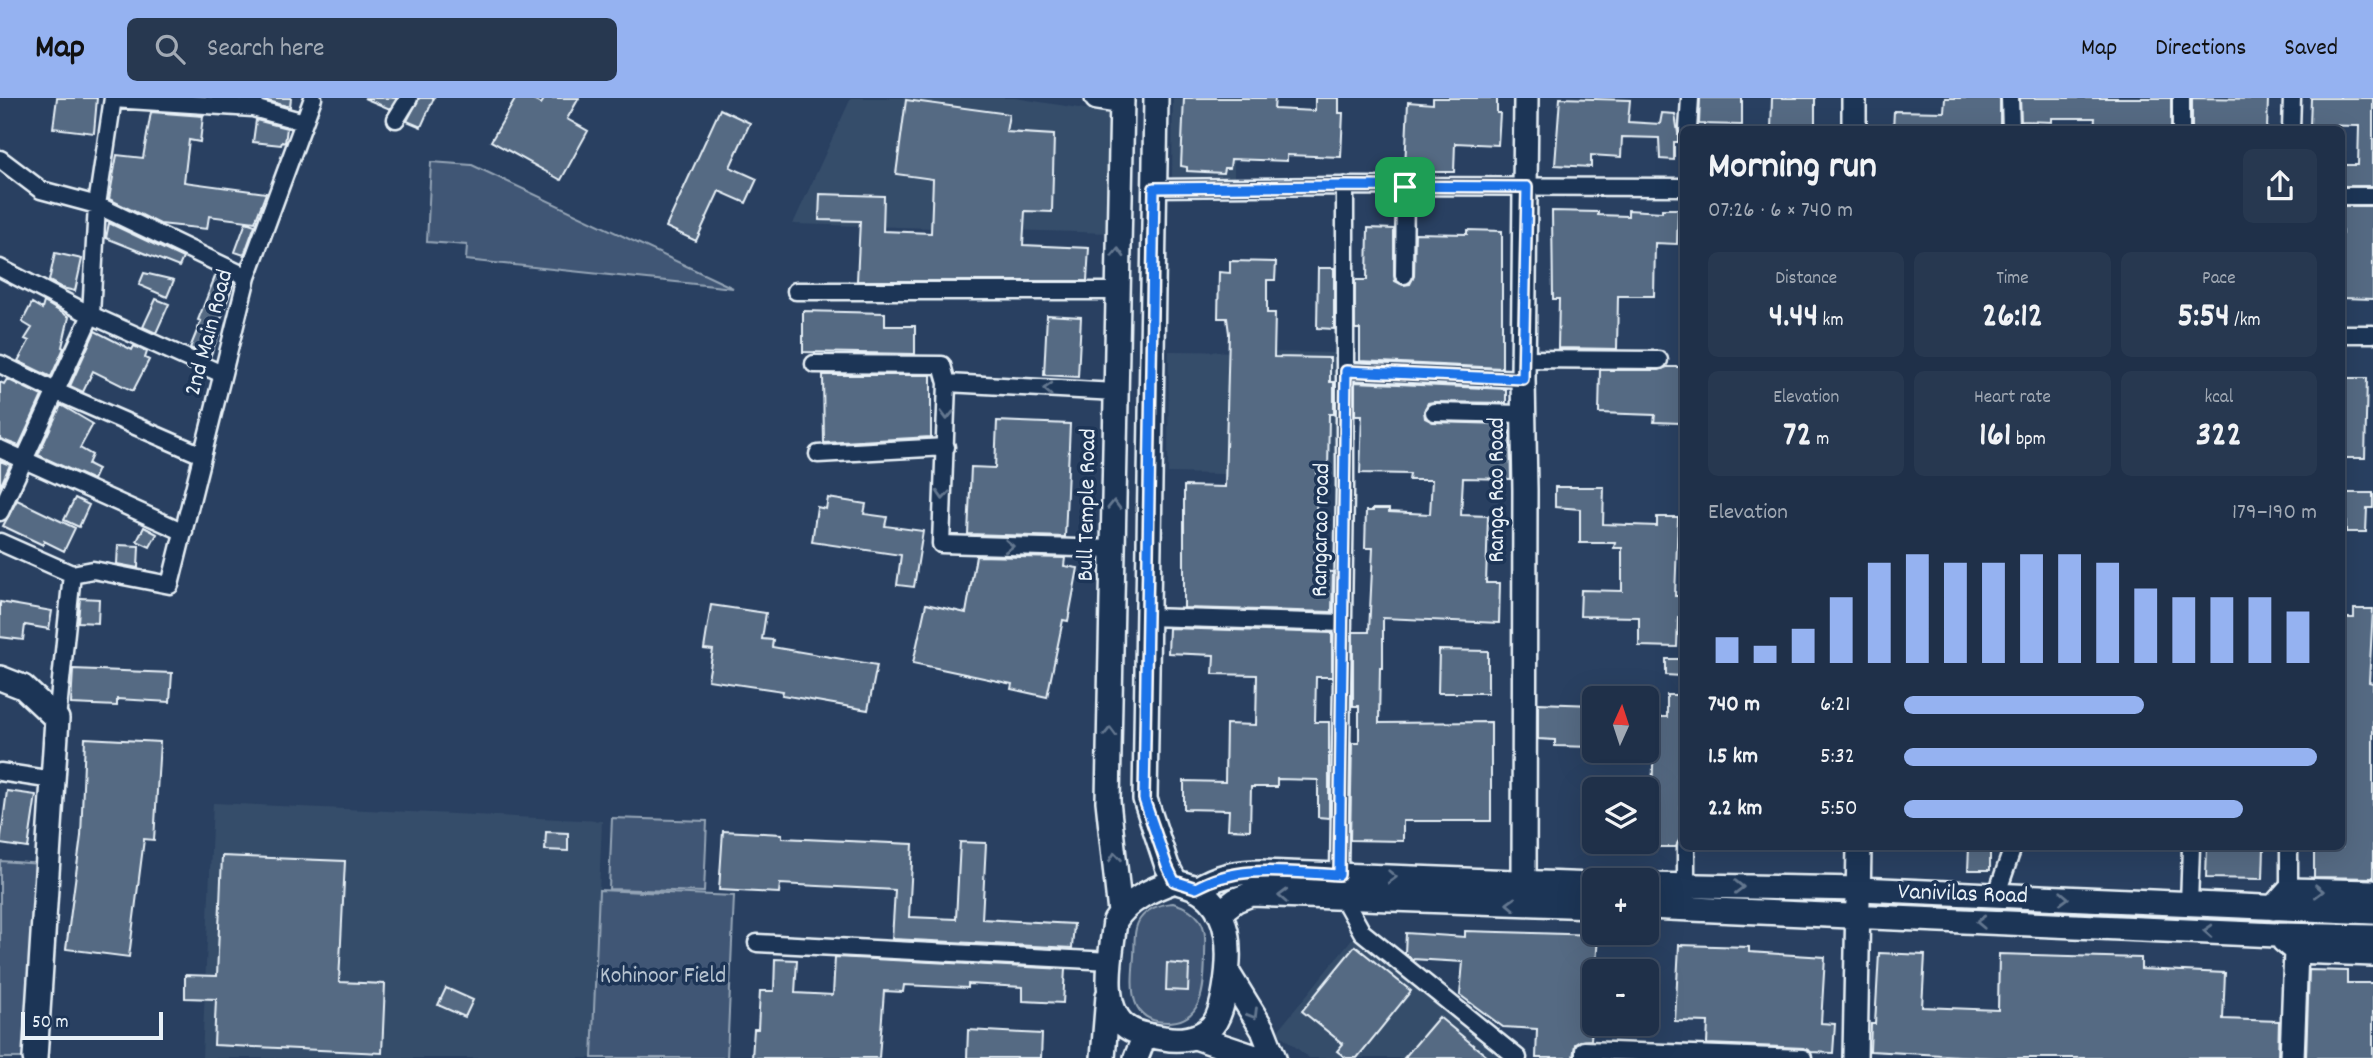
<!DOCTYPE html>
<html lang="en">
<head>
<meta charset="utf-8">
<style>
	:root { --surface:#1f3049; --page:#273850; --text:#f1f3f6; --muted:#a1a9b4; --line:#3c4b61; --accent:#95b2f1 }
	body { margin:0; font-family:Dekko,sans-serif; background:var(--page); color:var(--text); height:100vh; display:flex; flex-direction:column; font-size:26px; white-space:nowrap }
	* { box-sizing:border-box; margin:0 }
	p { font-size:23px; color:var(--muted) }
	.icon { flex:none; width:38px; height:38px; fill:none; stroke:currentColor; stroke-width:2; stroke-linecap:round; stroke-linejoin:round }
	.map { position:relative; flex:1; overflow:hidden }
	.details { position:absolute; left:1680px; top:28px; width:665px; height:724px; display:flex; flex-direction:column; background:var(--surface); border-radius:10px; box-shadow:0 7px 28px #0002,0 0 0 2px var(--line) }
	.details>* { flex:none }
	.needle { width:46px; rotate:3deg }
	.tools { position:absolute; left:1582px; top:588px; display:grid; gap:14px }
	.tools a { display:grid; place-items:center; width:77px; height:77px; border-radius:10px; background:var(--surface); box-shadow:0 7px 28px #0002,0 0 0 2px var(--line); font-size:35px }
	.scale { position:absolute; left:21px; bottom:18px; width:142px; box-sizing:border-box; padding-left:7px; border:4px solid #e8f1f8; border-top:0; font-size:19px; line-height:24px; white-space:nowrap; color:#e8f1f8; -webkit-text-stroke:5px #1d3557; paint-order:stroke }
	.pin { position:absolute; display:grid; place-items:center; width:60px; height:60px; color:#fff; margin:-30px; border-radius:14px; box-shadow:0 4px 10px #0006 }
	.round { display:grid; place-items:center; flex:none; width:74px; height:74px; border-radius:10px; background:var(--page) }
	.summary { display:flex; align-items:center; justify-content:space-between; height:119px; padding:0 28px }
	h1 { font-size:38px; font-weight:700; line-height:52px }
	.stats { display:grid; grid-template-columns:repeat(3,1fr); gap:10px; height:119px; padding:7px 28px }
	.stats div { display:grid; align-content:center; border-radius:10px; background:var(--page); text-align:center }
	.stats b { font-size:35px; font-weight:700 }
	.stats small { font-size:19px; font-weight:400 }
	.stats p { font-size:19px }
	.chart { height:196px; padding:14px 28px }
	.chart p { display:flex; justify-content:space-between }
	.chart svg { width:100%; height:126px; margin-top:7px; stroke:var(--accent); stroke-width:6 }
	ul { padding:0 28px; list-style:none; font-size:23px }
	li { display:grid; grid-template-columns:112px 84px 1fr; align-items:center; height:52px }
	li i { height:18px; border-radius:9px; background:var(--accent) }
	header { display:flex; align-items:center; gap:42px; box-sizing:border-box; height:98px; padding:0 35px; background:var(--accent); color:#111 }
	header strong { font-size:33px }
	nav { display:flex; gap:38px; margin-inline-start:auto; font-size:24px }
	.search { width:490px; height:63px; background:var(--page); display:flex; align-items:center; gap:18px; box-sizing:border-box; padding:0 24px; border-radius:10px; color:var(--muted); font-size:26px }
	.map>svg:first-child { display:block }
	.built { fill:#364d6b }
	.green { fill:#415774; stroke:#94a4b6; stroke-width:2 }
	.building { fill:#556a83; stroke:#e8f1f8; stroke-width:2 }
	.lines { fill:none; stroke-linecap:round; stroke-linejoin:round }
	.street-casing { stroke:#e8f1f8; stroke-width:21 }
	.secondary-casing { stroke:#e8f1f8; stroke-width:28 }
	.street { stroke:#1d3557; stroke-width:16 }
	.secondary { stroke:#1d3557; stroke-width:23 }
	.oneway { stroke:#64778f }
	.route-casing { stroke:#fff; stroke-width:14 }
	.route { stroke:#1a73e8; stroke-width:9 }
	.labels { text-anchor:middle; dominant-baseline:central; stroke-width:7; stroke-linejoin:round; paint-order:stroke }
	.street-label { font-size:24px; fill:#e8f1f8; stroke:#1d3557 }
	.park-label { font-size:24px; fill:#b6c3d0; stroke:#1d3557 }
</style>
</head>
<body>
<header>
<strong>Map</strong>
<div class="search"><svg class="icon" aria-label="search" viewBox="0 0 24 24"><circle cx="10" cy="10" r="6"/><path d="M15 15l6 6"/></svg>Search here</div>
<nav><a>Map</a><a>Directions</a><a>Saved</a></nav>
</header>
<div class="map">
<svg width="2373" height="960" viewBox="0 0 2373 960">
	<rect width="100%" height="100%" fill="#294061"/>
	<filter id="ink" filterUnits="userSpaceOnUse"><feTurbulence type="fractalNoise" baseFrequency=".0143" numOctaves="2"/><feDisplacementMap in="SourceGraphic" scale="14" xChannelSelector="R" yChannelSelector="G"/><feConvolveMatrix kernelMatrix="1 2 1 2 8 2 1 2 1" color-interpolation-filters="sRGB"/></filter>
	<g filter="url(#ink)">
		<path class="built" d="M851,0H1015L1116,16L1112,135L793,126Z
			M1173,0H1234V83L1172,82Z
			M1169,253L1336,255L1335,378L1168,375Z
			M213,705L602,723L592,960H202Z
			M1355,837L1508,960H1309L1277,934Z"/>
		<path class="green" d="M431,64L472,67L733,190L466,162L467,147L427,144Z
			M612,720L707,723L704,794L609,791Z
			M0,763L42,766L26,960H0Z
			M599,792L734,798L727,960H592Z
			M1173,805C1184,808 1193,812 1200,822C1207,833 1205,846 1205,859C1204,886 1205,924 1167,924C1126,924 1132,885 1134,858C1135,846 1133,831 1140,821C1148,810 1160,806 1173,805Z"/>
		<path class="building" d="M57,0H97L94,35L53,30Z
			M265,0H291L290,9L265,2Z
			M364,0H397L390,11Z
			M419,0H434L421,29L407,23Z
			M516,0H529L541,6L545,0H579L567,21L588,33L561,82L491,43Z
			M1184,0H1275L1274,11L1315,13V0H1339V15H1343L1341,59L1287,57V63L1231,61L1230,70H1224L1223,75L1187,73V69L1181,68Z
			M1433,0H1497V15H1500L1498,47L1455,45L1454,74H1432V71L1405,70L1408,4L1433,6Z
			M1560,0L1630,2L1628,24L1660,26L1662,15L1675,16L1678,35V44H1674V62L1660,61L1659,40L1622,39L1621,59L1591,57V69L1555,67Z
			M1700,0H1742V27L1699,26Z
			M1772,0H1815V32H1771Z
			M1945,0H2000V32H1893L1894,13L1944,14Z
			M2020,0H2171V32H2094L2095,20H2052V24L2021,23Z
			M2192,0L2268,1L2267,32H2192Z
			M2311,0H2373V88H2342V67H2358L2359,28L2310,27Z
			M906,2L1009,16L1006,34L1054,37L1052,114L1025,113L1023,147L1089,150L1087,183H857L860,123L819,122L820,96L884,98L883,133L931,135L933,81L896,76Z
			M720,11L750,25L730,69L757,81L746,105L719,93L696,143L666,129Z
			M151,14L203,18L200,44L189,42L184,84L266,95L255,124L209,118L207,131L160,126L109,101L117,57L143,60Z
			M256,22L287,30L285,45L282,44L281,47L253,44Z
			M2342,108H2373V201L2342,200Z
			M1662,111H1678L1677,146L1655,145L1654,198H1618L1617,251L1558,250L1559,201H1553L1552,113L1598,114V117L1628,118V112L1662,114Z
			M246,124L255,127L244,157L235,154Z
			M109,125L183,160L179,169L106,140Z
			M1368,130L1394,131V178L1395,183L1403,187L1410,186L1414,178L1415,135L1467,136V132L1502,133V270L1360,263V231H1355V182H1367Z
			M55,155L82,161L75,193L62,190L49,183Z
			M1230,163L1276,164L1275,182H1267V215H1275L1274,259L1330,260V284H1334V316H1329L1328,373L1317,372L1315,473L1333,474L1332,514L1184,510V388L1225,389L1229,235L1227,220H1218L1219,174L1230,175Z
			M1318,170H1334V231L1317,230Z
			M144,175L174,182L167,199L139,187Z
			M216,176L234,184L216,235L219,236L210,259L190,250L201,223L198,222Z
			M156,201L169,206L156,235L143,229Z
			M44,204L69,219L62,249L64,250L51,279L18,263L29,243L25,241L32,230L22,224L32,205L42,211Z
			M803,213L885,215V228H915V256L803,254Z
			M1047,217L1081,219L1078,279L1044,277Z
			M95,233L132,252L134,248L147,254L145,260L149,262L133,293L93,273L83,294L70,288Z
			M1667,269H1682L1680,325L1654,324L1655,317L1599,315L1600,272H1659Z
			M823,277H931V339L824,345Z
			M2343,280H2367L2365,360H2342Z
			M7,281L42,298L19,348L0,341V284L4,286Z
			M1355,284L1506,291V305L1434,304L1428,305L1424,313L1425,320L1433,324L1505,326V333H1510L1511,381L1463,380L1461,417L1488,418L1486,485H1500L1499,525L1383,520V570H1380L1379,625L1491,624V723H1403V743L1350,742L1352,645H1359V608H1353V534H1369L1373,450H1365L1366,413H1373V411H1389V414L1430,416L1432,382H1409L1410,376L1360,375L1362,317H1355Z
			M61,307L93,326L80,350L92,357L88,366L98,371L93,382L38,357Z
			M997,323L1070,326L1065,439L968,436L971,369L995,370Z
			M0,363L10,367L0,389Z
			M1555,389H1604L1603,426L1657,428V419H1678L1675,498H1684V519H1678L1677,549L1639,548V519L1580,518L1581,492L1622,493V450H1614L1615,445H1580V411L1555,409Z
			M2346,395H2373V410H2367L2366,434H2346Z
			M75,400L89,407L79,429L64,422Z
			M828,400L866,406L864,416L887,419L885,428L923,433L914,489L897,487L901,457L812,444L817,409L826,411Z
			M17,402L75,430L64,453L44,443L43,447L3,428Z
			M144,429L157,436L150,449L137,443Z
			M118,447L139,448L138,470L117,466Z
			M976,458L1065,460L1064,468L1078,470L1068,523L1063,522L1047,599L1011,591L1012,586L913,565L926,506L966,515Z
			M80,500L99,501L98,525L78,524Z
			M0,504L52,513L49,531L25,527L23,542L0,539Z
			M711,507L766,515L762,541L773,542L772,549L877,567L868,612L782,597L783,593L708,582L713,552L704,551Z
			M2354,511H2373L2369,584L2373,585V780L2314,779V749H2342V520H2354Z
			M1169,530L1332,535V579H1316L1315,624H1329V720L1318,719V682L1277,681V689H1251L1250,732L1228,731L1229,712L1184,711V683L1225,684L1226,626L1256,627L1257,577L1213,576L1214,557L1168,555Z
			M1439,552L1488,553V595H1438Z
			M1666,561H1681V578L1666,577Z
			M73,571L172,575L170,604L117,601V608L71,606Z
			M1667,597H1684L1680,741L1676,749H1650L1654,642H1647V627H1660V619H1667Z
			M1538,605L1594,607V649L1555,648V642L1538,641Z
			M85,640L160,644L154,742L144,741L129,859L66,851L81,738Z
			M7,693L36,697L28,750L0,746Z
			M723,733L782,736V740L913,746L909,819L956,821L960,744L986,745L982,821L1074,826L1072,850L892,841L895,792L780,786L779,795L719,792Z
			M546,734L568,735V753L545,752Z
			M1969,749H1990V772H1968Z
			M2207,749H2264L2263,781L2206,780Z
			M222,758L345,763L339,884L385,886L382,955L214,947L216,901L185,900V877L217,878Z
			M1465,833L1598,837L1591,942L1580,943L1575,946L1573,960H1536L1537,931L1503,929L1460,897L1463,864L1412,861L1405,855L1406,835L1465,839Z
			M1679,847L1749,849V854L1825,859L1821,925L1835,926L1833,955L1811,954L1803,950L1707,946L1708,924L1675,923Z
			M1355,848L1411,893L1357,960H1346L1337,953L1343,946L1302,913Z
			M1879,855L1925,857L1922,909L1998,912L1999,856L2141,860V871L2225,875L2223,921L2279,923L2278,960H1996L1870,953L1871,926H1875Z
			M835,859L1065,871L1063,905L1023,903V889L968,886V890L904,887L903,894L884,893L879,960H752L754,931H758L760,893H774L775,861L797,862L795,895L833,897Z
			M1167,865L1189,867L1188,893L1166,892Z
			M2309,872L2347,873V885H2373V960H2306Z
			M446,890L473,902L465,919L438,907Z
			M1439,919L1489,960H1404Z
			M968,932L1042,936L1041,960H967Z"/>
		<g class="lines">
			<defs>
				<path id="street" d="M2010,0L2011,32
					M2181,0V32
					M113,1L253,10L255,0
					M253,10L304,24
					M396,21L409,0
					M1688,32L1690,0
					M2291,32L2292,0
					M0,61L41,92L97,107L247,179
					M1154,90L1345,88L1684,89
					M2342,98H2373
					M0,170L91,217L222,276
					M1404,177L1405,89
					M796,193H1117
					M2342,236H2373
					M1524,261L1659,262
					M0,266L57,294L202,357
					M814,266L942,267L947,285L941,446L1113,451
					M1346,273L1523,281
					M947,285L1116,294
					M1434,314L1524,316
					M0,351L184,434
					M818,356L946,349
					M0,414L91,217L97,107L113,0
					M0,444L72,476L57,621
					M72,476L93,472L170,487L247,179L313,0
					M1147,519L1343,525
					M0,674L53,682
					M1339,777L1345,391V88
					M1686,788V749
					M2289,792V749
					M1996,798L2013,749
					M1343,800L1362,834L1518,960
					M2189,806L2191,749
					M757,845L1111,863
					M1584,960V952L1803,960"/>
				<path id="secondary" d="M1097,0L1122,4
					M1156,0L1145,701L1167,768L1175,783
					M1854,0V32
					M0,580L23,589L57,621L35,960
					M1175,783C1181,786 1189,787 1195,790C1232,809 1231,856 1225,891C1223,903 1220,921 1210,930C1199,941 1178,943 1164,940C1151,938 1134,936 1124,927C1099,905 1112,852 1115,823C1128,802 1152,791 1175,783Z
					M1524,784L1525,392L1523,281L1526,0
					M1647,787L1860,791L2373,814
					M1196,791C1217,778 1236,774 1261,774L1594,787
					M1647,809L2276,837L2373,839
					M2273,810L2289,792L2373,794
					M1120,815L1108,703L1122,0
					M1219,815L1236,802L1251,796L1594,808
					M2284,843L2296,853L2373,856
					M1228,875L1263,932L1274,960
					M1195,939L1258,960
					M1103,960L1108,898
					M1136,960L1145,937
					M1855,960L1859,749
					M2292,960L2296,853"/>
			</defs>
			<use href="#street" class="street-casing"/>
			<use href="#secondary" class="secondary-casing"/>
			<use href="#street" class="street"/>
			<use href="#secondary" class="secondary"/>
		</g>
		<defs><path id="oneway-chevron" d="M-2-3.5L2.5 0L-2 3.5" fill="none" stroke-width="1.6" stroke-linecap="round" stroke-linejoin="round" transform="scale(1.75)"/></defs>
		<g class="oneway">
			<use href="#oneway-chevron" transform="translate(1118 155) rotate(-88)"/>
			<use href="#oneway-chevron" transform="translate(1048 291) rotate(-177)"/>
			<use href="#oneway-chevron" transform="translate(947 317) rotate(91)"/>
			<use href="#oneway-chevron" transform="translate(943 397) rotate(93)"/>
			<use href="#oneway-chevron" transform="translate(1114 407) rotate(-89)"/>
			<use href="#oneway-chevron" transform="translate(1009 448) rotate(2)"/>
			<use href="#oneway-chevron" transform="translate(1110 634) rotate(-89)"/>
			<use href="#oneway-chevron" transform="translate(1115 759) rotate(-96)"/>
			<use href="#oneway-chevron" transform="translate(1392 779) rotate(2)"/>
			<use href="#oneway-chevron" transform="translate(1739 789) rotate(1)"/>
			<use href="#oneway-chevron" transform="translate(2319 793) rotate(1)"/>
			<use href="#oneway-chevron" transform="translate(1283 798) rotate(-178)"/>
			<use href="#oneway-chevron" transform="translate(2064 800) rotate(2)"/>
			<use href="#oneway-chevron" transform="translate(1511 806) rotate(-178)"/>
			<use href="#oneway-chevron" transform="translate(1981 824) rotate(-178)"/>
			<use href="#oneway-chevron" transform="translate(2208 833) rotate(-177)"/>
			<use href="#oneway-chevron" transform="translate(1253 916) rotate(59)"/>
		</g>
	</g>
	<g class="lines" filter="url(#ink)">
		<defs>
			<path id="route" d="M1345,88L1527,89L1523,281L1346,273L1339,777C1290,775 1240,765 1196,790L1174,783L1167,768L1144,701L1154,90Z"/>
		</defs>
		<use href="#route" class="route-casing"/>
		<use href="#route" class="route"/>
	</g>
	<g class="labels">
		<g class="street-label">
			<text transform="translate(210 235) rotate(-75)">2nd Main Road</text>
			<text transform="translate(1498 392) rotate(-90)">Ranga Rao Road</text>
			<text transform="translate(1088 407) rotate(-89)">Bull Temple Road</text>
			<text transform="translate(1322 432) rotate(-89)">Rangarao road</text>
			<text transform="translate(1963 797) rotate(2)">Vanivilas Road</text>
		</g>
		<g class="park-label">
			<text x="663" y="879">Kohinoor Field</text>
		</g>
	</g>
</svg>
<div class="tools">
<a><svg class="needle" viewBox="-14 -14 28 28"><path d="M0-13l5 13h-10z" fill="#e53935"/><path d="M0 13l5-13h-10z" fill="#a1a9b4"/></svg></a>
<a><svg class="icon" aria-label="layers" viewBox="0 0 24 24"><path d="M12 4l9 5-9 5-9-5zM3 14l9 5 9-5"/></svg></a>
<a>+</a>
<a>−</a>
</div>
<div class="scale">50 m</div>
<div class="pin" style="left:1405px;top:89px;background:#1e9e55"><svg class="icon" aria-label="arrive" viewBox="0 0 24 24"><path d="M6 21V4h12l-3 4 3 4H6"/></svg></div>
<section class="details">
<div class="summary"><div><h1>Morning run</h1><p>07:26 · 6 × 740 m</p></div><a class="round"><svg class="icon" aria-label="share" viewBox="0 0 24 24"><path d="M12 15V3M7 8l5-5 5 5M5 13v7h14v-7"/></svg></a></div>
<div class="stats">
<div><p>Distance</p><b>4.44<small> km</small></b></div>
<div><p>Time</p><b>26:12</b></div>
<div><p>Pace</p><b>5:54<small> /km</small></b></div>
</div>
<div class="stats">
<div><p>Elevation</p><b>72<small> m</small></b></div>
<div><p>Heart rate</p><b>161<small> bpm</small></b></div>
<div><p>kcal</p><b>322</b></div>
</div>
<div class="chart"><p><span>Elevation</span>179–190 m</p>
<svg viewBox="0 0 160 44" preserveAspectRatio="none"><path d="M5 44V35M15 44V38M25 44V32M35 44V21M45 44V9M55 44V6M65 44V9M75 44V9M85 44V6M95 44V6M105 44V9M115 44V18M125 44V21M135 44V21M145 44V21M155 44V26"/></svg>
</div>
<ul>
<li><b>740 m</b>6:21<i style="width:58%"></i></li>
<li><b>1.5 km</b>5:32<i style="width:100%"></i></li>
<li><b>2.2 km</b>5:50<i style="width:82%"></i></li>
</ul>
</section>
</div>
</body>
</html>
